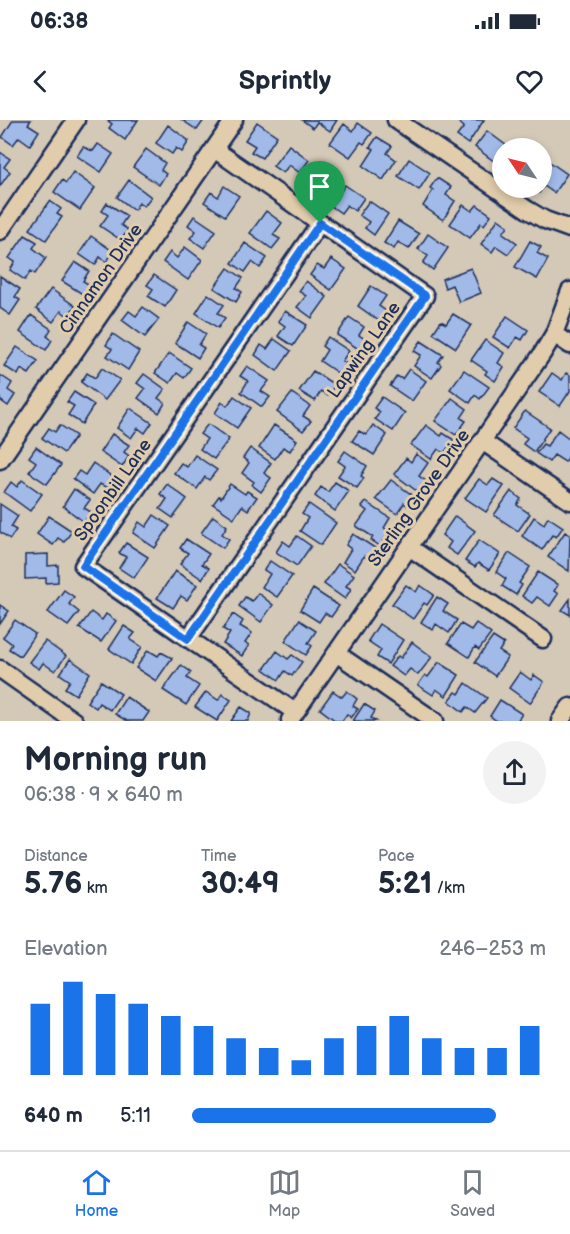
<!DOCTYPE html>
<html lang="en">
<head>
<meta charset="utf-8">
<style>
	:root { --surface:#fff; --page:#f2f2f3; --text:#1f2937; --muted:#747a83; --line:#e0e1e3; --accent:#1a73e8 }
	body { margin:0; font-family:"Balsamiq Sans",sans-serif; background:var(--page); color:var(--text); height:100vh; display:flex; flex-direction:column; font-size:22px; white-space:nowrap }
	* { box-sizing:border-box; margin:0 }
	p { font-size:20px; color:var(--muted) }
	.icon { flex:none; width:33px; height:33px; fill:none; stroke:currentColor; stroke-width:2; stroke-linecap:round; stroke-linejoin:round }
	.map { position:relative; height:601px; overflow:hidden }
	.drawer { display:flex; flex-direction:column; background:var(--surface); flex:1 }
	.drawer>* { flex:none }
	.needle { width:39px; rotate:305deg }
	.tools { position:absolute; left:492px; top:18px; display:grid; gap:12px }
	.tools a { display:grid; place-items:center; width:60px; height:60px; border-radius:50%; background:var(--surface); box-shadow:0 3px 9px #0003; font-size:30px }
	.pin { position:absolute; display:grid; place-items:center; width:51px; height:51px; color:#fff; margin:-62px -26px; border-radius:50% 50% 50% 0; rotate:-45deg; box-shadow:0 0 6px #0007 }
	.pin .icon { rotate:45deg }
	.round { display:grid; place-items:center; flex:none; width:63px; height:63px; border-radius:32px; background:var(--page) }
	.summary { display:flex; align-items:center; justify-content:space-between; height:102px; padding:0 24px }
	h1 { font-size:33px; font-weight:700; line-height:45px }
	.figures { display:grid; grid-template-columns:repeat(3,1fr); gap:9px; height:102px; padding:6px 24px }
	.figures div { display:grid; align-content:center }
	.figures b { font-size:30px; font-weight:700 }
	.figures small { font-size:16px; font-weight:400 }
	.figures p { font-size:16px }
	.chart { height:168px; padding:12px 24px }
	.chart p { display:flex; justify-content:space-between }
	.chart svg { width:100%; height:108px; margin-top:6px; stroke:var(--accent); stroke-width:6 }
	ul { padding:0 24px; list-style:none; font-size:20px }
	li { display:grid; grid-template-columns:96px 72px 1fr; align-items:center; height:45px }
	li i { height:15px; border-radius:8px; background:var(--accent) }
	.status { display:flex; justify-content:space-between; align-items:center; height:42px; padding:0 30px; background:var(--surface); direction:ltr }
	.status svg { height:16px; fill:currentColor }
	header { display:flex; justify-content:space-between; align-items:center; height:78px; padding:0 24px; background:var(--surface); font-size:27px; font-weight:700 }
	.tabs { display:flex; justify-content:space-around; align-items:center; height:84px; border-top:2px solid var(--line); background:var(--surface); font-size:16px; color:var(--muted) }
	.tabs a { display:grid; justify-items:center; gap:3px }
	.tabs .active { color:var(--accent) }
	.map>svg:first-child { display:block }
	.building { fill:#a1bae7; stroke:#1b2f5e; stroke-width:1.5 }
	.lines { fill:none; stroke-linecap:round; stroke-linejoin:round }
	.minor-casing { stroke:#1b2f5e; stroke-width:21 }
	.minor { stroke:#e1ccab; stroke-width:16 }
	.route-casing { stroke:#fff; stroke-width:12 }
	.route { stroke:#1a73e8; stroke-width:8 }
	.labels { text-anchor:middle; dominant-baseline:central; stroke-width:6; stroke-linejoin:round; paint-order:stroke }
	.street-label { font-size:18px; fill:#1b2f5e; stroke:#e1ccab }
</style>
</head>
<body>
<div class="status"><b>06:38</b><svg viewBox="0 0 49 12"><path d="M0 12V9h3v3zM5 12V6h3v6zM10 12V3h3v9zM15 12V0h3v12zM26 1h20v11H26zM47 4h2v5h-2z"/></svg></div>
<header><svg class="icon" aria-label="back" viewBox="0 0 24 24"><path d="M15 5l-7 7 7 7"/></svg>Sprintly<svg class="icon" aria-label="heart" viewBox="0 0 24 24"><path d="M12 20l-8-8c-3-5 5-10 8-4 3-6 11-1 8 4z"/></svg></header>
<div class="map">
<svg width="570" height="601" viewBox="0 0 570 601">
	<rect width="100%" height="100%" fill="#d4c8b7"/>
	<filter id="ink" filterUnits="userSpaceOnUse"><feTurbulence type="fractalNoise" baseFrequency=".0167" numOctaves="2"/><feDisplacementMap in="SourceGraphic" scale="12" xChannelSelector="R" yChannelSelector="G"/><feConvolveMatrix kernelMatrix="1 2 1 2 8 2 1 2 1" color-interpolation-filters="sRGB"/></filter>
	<g filter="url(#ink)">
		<path class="building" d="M13,0H31L28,4L39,11L30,25L19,17L13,25L2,17Z
			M107,0H138L125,20L109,8L112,4Z
			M182,0H204L197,10Z
			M302,0H337L330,11L317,2L313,8Z
			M456,0H484L468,24L457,16L464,7Z
			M257,2L277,16L262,38L251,32L255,26L245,20Z
			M358,3L372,13L364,24L361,22L350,37L330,23L344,4L353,11Z
			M168,5L189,21L182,32L176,28L172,34L156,23Z
			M487,11L507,26L502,28V33L495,42L475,27Z
			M377,17L392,26L387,33L396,40L383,60L363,46L374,29L370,27Z
			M98,24L113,34L101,52L77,36L83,27L93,31Z
			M289,25L309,40L300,53L289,45L283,53L273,46Z
			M146,29L165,43L161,50L166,54L159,65L133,47Z
			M0,32L10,39L4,47L10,52L0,66Z
			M409,39L430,53L419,70L398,56Z
			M547,40L567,54L554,73L544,66L539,73L531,68H542V47Z
			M314,42L332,54L317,76L307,70L311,64L303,58Z
			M73,52L95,68L80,90L54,72L62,60L66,63Z
			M437,58L451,67L446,75L455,81L443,100L423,86L433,70L430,68Z
			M129,60L151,77L144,86L139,83L134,90L117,77Z
			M345,65L364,78L355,91L347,85L341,93L331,86Z
			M224,66L239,76L225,96L204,82L211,72L218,77Z
			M50,81L61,89L57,94L62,97L46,120L30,109Z
			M369,81L388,94L374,115L365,108L369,102L359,95Z
			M107,83L127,96L121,105L128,110L121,120L100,106L108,95L102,91Z
			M463,85L472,91L477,85L491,95L484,105L481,103L470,118L450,104Z
			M266,91L282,103L273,115L280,119L272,129L250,113Z
			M194,96L216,111L204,128L190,118L196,111L188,105Z
			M498,99L508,106L503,113L517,123L508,134L496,126L492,132L481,124Z
			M398,101L419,114L409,129L398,122L394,129L384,123Z
			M428,114L448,128L433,150L423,143L428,136L418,129Z
			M25,115L37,122L33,128L46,138L35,154L31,151L25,160L10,150L15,142L9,138Z
			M91,116L114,132L106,142L100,137L95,145L79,134Z
			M530,121L541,127L537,133L548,139L537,159L515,147Z
			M245,123L267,138L260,148L252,142L245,152L232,143Z
			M185,127L202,140L188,160L163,142L170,132L177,138Z
			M331,139L346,149L331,170L310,155L317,145L324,149Z
			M75,142L89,151L83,161L90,165L84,175L62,161Z
			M228,148L243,158L236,168L242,172L236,182L214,168Z
			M471,148L481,173L459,182L452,165L445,168L442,159Z
			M154,155L176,170L165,187L148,176L153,169L147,165Z
			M0,156L20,169L15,177L20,180L10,195L0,188Z
			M306,161L327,177L312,198L297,187L306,176L299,171Z
			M371,166L386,176L379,186L386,191L379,201L358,186Z
			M51,169L75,186L68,196L61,191L53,202L36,189Z
			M208,174L224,185L218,193L225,198L218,208L196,193Z
			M143,187L159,199L145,217L122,200L129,191L136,196Z
			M285,191L307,205L293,226L278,216L285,206L278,201Z
			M453,194L471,205L456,228L433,213L441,201L446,204Z
			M31,195L51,209L47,216L52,220L46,230L20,212Z
			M507,196L528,210L522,220L517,217L510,228L493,217Z
			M349,197L364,207L359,215L366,220L360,230L337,215Z
			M188,202L206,214L199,225L204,228L198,238L175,223Z
			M113,214L139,232L128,250L107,236L112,229L106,225Z
			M328,217L349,231L342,241L349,245L342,256L320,241L327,230L322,226Z
			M274,219L291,231L277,251L255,235L261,225L267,229Z
			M485,220L504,233L498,243L504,247L495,261L485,254L487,251L471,240Z
			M421,221L443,235L438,242L441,245L432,258L414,246L421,235L414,231Z
			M17,227L38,241L29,254L21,249L18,255L4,246Z
			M169,233L191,248L184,258L177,253L170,263L155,253Z
			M247,246L269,261L261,271L270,277L262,287L241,272L248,261L240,256Z
			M102,248L120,260L105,280L81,262L87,253L95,258Z
			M409,249L426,261L412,281L390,266L397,256L402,259Z
			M464,250L489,267L480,279L475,275L470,283L450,269Z
			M313,251L335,265L328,276L321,271L315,281L299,271Z
			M552,253L562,260L566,253L570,255V271L560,286L539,272Z
			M144,254L165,269L158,278L165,283L159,293L138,278L145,269L137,263Z
			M0,255L12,263L8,270L15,275L8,286L0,280Z
			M74,272L94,285L82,304L68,295L74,286L67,282Z
			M292,273L310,286L303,296L311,301L303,311L277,292Z
			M234,276L251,288L237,308L215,293L222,282L227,286Z
			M382,277L405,293L393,311L375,299L380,292L374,288Z
			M452,278L467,289L461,298L466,301L456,315L435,301Z
			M130,288L152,303L145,313L138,308L131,318L117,308Z
			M525,291L550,308L534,332L523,324L527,318L513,308Z
			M208,304L229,319L214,339L200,329L207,319L200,314Z
			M60,305L76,316L64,333L42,318L49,308L55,312Z
			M274,305L297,320L290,331L283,327L275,339L259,328Z
			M373,305L387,315L374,335L352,321L359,311L366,315Z
			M426,305L441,316L443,313L454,320L444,333L438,329L431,339L411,325Z
			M558,310L570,319V335L565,342L554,335L549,342L536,333L543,324L547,326Z
			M112,314L129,325L124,332L129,336L122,347L100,332Z
			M36,327L61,345L47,364L29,352L36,342L29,337Z
			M250,328L271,343L264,353L271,358L261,372L252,365L254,362L242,353L249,343L243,338Z
			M345,331L367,346L361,356L364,358L357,368L338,356L345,346L338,341Z
			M416,334L428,343L419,356L426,361L418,372L394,354L406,338L411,342Z
			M195,335L217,350L209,360L205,357L197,369L174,353L181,343L187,347Z
			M93,343L114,358L107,368L100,364L93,374L73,359L79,351L85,355Z
			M479,359L488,365L493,359L504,366L486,392L465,378Z
			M22,360L42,374L30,391L4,372L11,362L17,367Z
			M391,360L415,377L408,386L404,383L397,394L376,379Z
			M335,362L349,371L335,391L315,376L321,367L328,372Z
			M167,364L187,379L173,398L160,389L167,379L160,374Z
			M230,364L245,374L247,371L257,377L248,390L242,386L234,398L213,384L219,376L221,378Z
			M74,369L90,380L84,388L91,392L84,402L63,386Z
			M511,371L521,379L517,385L530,394L518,411L494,395Z
			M366,382L390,398L384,408L390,412L380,426L371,420L373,417L356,406L367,391L362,387Z
			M0,384L18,396L11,407L16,410L10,419L0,412Z
			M309,384L336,403L321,425L300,411L308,398L302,394Z
			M154,395L170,406L155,428L133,413L139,402L146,407Z
			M49,396L72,411L64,422L58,418L53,425L37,414Z
			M213,396L227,406L222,414L229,419L223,428L201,413Z
			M455,396L475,411L457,435L447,428L451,422L442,415Z
			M534,397L544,404L548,397L563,407L556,417L552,415L542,430L522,416Z
			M565,412L570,415L569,451L548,437Z
			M353,414L378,430L371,441L364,436L355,450L343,442L351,429L346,425Z
			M297,416L311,426L297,446L276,432L283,421L290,426Z
			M186,419L209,434L202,444L209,448L202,459L180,444L188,433L180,428Z
			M479,420L500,434L489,450L478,443L475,447L465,441Z
			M126,423L148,437L134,458L119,448L126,437L119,433Z
			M509,433L530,447L519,463L522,465L516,475L502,466L506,459L496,452Z
			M48,434V446L58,445V462L46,463V458L25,459V435Z
			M270,441L292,456L277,477L262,467L270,454L264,450Z
			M338,444L354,455L346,466L351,469L345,479L324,464Z
			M175,451L197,465L187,480L181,476L173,488L157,478Z
			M538,452L558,465L554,471L558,474L550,486L537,477L532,483L522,476Z
			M406,465L416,472L420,465L434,475L427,485L424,483L413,499L392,484Z
			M313,469L339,486L331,497L325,493L319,502L300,490Z
			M64,470L74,477L69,484L79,492L68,506L48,492Z
			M258,473L273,485L261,502L239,486L245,477L252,481Z
			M437,477L448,484L443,491L457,500L449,513L436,504L433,510L421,502Z
			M570,479V495L562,490Z
			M0,485L9,491L0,504Z
			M91,492L102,500L106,494L116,501L101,522L79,508Z
			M233,494L243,501L240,506L252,513L245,523L249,525L242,536L223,524L230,513L223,509Z
			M15,500L35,514L20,536L9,529L12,524L3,517Z
			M299,500L316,511L308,523L312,526L306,535L285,521Z
			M476,503L491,514L479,530L475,527L469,537L448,523L461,504L471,510Z
			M379,504L403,520L388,544L377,537L381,530L368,521Z
			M124,506L135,513L130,519L142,527L131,544L109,529Z
			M493,517L504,524L499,531L508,537L495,556L475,542Z
			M45,521L66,536L55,551L43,543L39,549L29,542Z
			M412,522L432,537L418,555L410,549L404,556L390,546L398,536L401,538Z
			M148,530L158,536L161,532L172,538L156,561L136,548Z
			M277,531L288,539L292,535L302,542L292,556L285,551L279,560L264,549Z
			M70,539L90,553L76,575L65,568L70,561L60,554Z
			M439,542L459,555L446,576L436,569L433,575L418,565L425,555L428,557Z
			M181,545L191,552L187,558L199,566L186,585L163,570Z
			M520,552L531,560L534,555L544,562L530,583L509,568Z
			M101,561L121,574L110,590L99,583L96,588L87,582Z
			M466,563L487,578L475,593L467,587L463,592L449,581L456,572L459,574Z
			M333,571L342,577L347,571L357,579L353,586L358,589L351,598L347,594L342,601H336L320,589Z
			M206,572L218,580L222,574L231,580L217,601L195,587Z
			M126,577L149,592L143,601H127L115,594Z
			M500,580L522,594L517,601H497L490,596Z
			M364,584L375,591L371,598L376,601H353Z
			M241,587L251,593L248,601H231Z"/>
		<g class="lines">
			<defs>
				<path id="minor" d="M396,0L528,90L545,100L570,109
					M0,111L76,0
					M554,214L570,225
					M482,321L570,381
					M0,340L234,0
					M409,427L543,519
					M188,519L425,176L214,29
					M336,533L435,601
					M0,549L74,601
					M295,592L83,446L320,103
					M290,600L542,234L554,214L570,171
					M560,601L570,587"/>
			</defs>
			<use href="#minor" class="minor-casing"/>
			<use href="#minor" class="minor"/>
		</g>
	</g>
	<g class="lines" filter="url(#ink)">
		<defs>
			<path id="route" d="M320,103L425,176L188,519L83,446Z"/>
		</defs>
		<use href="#route" class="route-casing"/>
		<use href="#route" class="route"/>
	</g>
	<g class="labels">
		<g class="street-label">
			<text transform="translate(101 159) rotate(-55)">Cinnamon Drive</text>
			<text transform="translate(364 230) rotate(-55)">Lapwing Lane</text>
			<text transform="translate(113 370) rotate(-55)">Spoonbill Lane</text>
			<text transform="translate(419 378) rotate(-55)">Sterling Grove Drive</text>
		</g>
	</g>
</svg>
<div class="tools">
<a><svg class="needle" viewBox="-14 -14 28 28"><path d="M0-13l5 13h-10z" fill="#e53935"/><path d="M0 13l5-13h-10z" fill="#747a83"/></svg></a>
</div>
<div class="pin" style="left:320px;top:103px;background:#1e9e55"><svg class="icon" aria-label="arrive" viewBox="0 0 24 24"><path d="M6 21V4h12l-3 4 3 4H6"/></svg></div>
</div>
<section class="drawer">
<div class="summary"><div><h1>Morning run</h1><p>06:38 · 9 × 640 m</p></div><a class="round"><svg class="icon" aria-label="share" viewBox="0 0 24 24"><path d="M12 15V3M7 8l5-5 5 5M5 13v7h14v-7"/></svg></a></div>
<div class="figures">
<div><p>Distance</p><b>5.76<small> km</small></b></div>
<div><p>Time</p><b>30:49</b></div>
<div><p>Pace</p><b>5:21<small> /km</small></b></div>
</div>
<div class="chart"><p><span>Elevation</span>246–253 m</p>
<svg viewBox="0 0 160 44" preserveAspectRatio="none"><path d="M5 44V15M15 44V6M25 44V11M35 44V15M45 44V20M55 44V24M65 44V29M75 44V33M85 44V38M95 44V29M105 44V24M115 44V20M125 44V29M135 44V33M145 44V33M155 44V24"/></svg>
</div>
<ul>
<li><b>640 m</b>5:11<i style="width:86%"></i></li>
</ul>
</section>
<nav class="tabs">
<a class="active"><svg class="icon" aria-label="home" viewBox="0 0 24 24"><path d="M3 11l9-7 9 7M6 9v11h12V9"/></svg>Home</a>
<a><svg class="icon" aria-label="map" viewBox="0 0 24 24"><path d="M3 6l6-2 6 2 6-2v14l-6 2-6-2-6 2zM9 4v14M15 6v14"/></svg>Map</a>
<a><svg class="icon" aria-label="saved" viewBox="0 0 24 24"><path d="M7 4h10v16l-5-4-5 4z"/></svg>Saved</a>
</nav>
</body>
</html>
